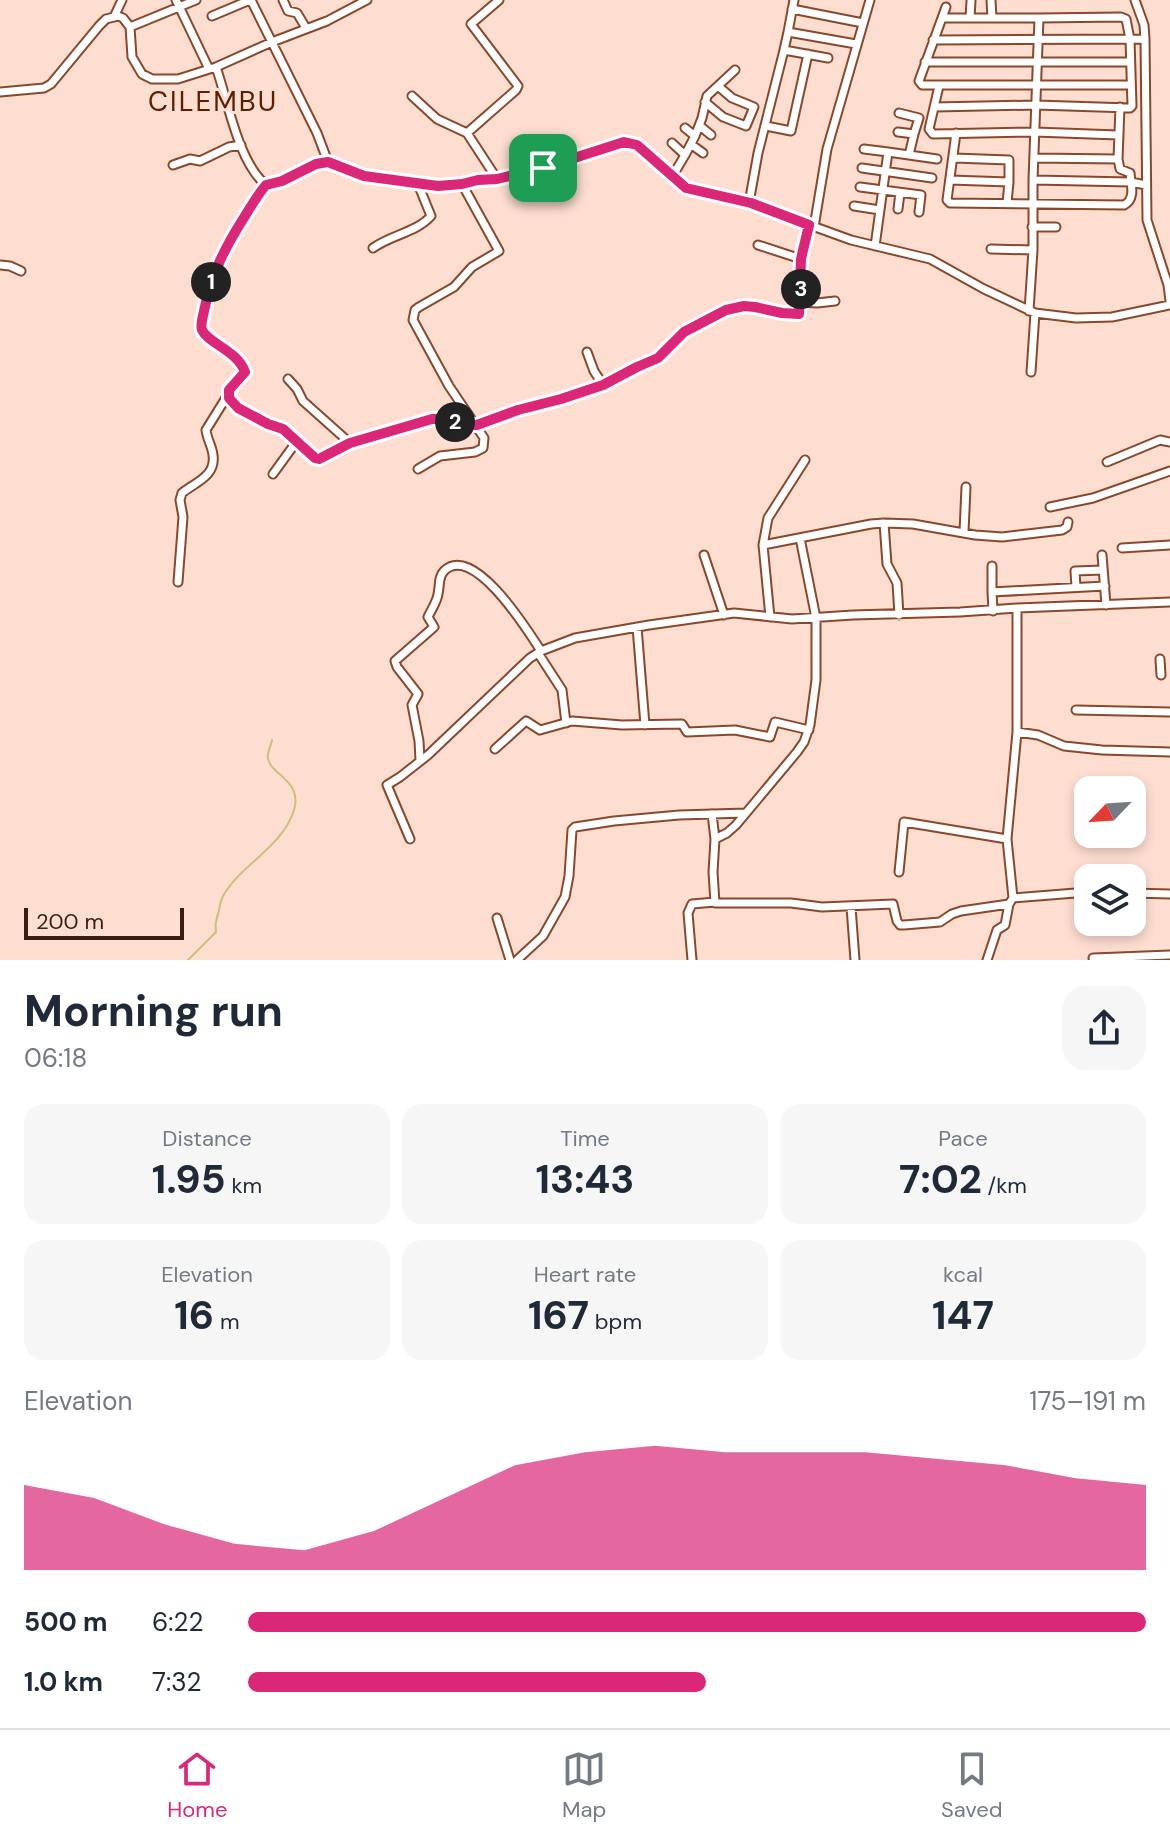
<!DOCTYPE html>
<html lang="en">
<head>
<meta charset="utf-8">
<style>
	:root { --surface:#fff; --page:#f6f6f7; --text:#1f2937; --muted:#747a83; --line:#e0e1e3; --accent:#db2777 }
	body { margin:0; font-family:"DM Sans",sans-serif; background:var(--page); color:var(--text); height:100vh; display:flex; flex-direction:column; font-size:30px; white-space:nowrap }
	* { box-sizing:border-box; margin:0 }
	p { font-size:26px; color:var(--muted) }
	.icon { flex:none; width:44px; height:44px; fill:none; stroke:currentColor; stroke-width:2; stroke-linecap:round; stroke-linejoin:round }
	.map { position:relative; height:960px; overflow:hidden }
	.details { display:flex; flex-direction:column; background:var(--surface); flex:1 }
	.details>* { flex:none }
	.needle { width:52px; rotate:245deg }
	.fabs { position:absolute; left:1074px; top:776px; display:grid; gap:16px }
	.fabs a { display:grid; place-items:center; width:72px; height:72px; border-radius:16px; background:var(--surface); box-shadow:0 4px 12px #0003; font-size:40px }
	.scale { position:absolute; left:24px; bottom:20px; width:160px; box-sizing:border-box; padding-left:8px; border:4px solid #3a1e11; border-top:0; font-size:22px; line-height:28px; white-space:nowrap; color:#3a1e11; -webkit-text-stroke:6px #feded1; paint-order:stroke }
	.pin { position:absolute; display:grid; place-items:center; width:68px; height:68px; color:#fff; margin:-34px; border-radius:16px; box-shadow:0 4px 12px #0006 }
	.km { position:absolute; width:40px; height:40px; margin:-20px; border-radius:50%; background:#222; color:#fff; font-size:22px; line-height:40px; text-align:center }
	.round { display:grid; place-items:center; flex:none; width:84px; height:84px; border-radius:24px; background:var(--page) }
	.overview { display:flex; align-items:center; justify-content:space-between; height:136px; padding:0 24px }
	h1 { font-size:44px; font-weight:700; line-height:60px }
	.figures { display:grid; grid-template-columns:repeat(3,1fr); gap:12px; height:136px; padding:8px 24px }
	.figures div { display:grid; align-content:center; border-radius:20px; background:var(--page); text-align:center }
	.figures b { font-size:40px; font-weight:700 }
	.figures small { font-size:22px; font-weight:400 }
	.figures p { font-size:22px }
	.chart { height:224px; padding:16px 24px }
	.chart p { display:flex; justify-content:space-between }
	.chart svg { width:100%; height:144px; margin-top:8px; fill:var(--accent); opacity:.7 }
	ul { padding:0 24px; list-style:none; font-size:26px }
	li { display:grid; grid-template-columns:128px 96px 1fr; align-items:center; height:60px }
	li i { height:20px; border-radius:10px; background:var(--accent) }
	.tab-bar { display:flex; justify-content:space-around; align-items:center; height:112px; border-top:2px solid var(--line); background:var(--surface); font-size:22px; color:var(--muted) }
	.tab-bar a { display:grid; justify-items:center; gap:4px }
	.tab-bar .current { color:var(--accent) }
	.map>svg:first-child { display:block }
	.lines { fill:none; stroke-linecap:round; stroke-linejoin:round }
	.stream { stroke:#c8c176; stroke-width:2 }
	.minor-casing { stroke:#8a482a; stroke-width:11 }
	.minor { stroke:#fff; stroke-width:7 }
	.route-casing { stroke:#fff; stroke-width:16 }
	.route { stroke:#db2777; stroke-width:10 }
	.labels { text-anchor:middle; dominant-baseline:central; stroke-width:6; stroke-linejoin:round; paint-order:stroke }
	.quarter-label { font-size:28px; letter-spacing:2px; fill:#5d1f00; stroke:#feded1 }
</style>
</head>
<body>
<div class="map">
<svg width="1170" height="960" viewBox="0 0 1170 960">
	<rect width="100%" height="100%" fill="#feded1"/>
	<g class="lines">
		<path class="stream" d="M188,960L216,932C215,924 216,921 218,914C220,908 220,901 223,896C242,863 282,848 294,810C303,780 270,775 268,758C267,752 271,746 272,740"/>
		<defs>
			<path id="minor" d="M176,0L209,69
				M251,0L317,133L328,162
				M283,0L288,11L297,13L306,28
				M794,0L788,32L856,44
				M991,0L992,18
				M1135,0L1144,25L1145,39L1147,220L1168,285L1170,301
				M946,7L919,81L922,85H1131
				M792,9L863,23
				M212,16L250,0
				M114,17L122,0
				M942,18H1039L1033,180V250L1029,311
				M970,18L971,1
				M130,27L196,0
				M788,32L784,50L828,58
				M933,40L1145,39
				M925,62H1130
				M216,67C228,101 238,162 266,185L282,181L316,164L328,162L358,175L443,186L478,180L497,179L543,168L624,142C651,146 664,175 686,188L752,204L851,240L930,259L984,289L1035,313L1076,318L1112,317L1170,305
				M939,86L929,129L933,134L1035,132L1118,135
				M0,92L44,88L51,84L99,26L106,19L118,16L123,18L130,27L132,57L142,74L152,79H178L216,67L272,42L327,21L367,0
				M412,96L437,119L467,133L497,179
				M705,102L723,117L746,126L754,107L732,98L718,86
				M934,107L1036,105L1130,108L1132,106L1130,39L1126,19L1121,17L1039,18
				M899,113L919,118L914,134
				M700,126L711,135
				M766,126L791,131L808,54
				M898,132L914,134L909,155
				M467,133L516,90L518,86L471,24L499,0
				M956,133L947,200L950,203L1124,205C1136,199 1131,184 1130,173L1120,169L1118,159L1034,158
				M695,136L702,118L707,96L735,70
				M692,145L703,153
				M864,149L888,152L875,246
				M888,152L937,159
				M685,155L695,136L685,128
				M954,158L1009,160V182
				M1118,159L1120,107
				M173,165L190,159L200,161L229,147L241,145
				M862,168L932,178
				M672,177L685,155L672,143
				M950,180L1009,182L1007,203
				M1033,180L1131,182L1146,185
				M266,185C235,222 204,280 202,328L204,333C218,344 238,355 245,372L229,390V398L238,408L268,424L283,429L315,458L319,459L350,443L432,419H448L460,424L477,425L518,410L561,399L603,385L637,367L658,358L684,332L726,310L744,306L755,307L782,313L799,314L801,259L809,225
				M860,187L921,195L919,212
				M749,203L758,153L784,50
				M854,206L880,210
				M898,209L900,193
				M814,227L827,149L870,0
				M1032,227H1056
				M758,245L801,259
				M373,248C391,235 417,232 431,216L418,184
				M991,249L1033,250
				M0,265L10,266L21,271
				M800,302L817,303L835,301
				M587,352L594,371L603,385
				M1031,372L1035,313
				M288,379L297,389L303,401L350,443
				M1107,462L1160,440L1170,442
				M418,469L440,456L475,452L483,448L484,438L449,386L413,320L415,310L419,307L454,287L472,267L499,251L462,184
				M273,474L297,441
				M1050,507L1093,498L1170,471
				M884,523L887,564L897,583L899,615
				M964,532L966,487
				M800,538L816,618V680L810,725L804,742L797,752L736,825L727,833L715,839L713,872L715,903H791L822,907L893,904L897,921L900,925H904L940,922L952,914L961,911L1009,904
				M763,545L871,524L884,523L913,524L975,535L1002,537L1062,530L1067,527L1068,522
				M1122,548L1170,545
				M704,555L724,615
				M1102,555L1106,605
				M992,566V592
				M178,582L183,517L180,500L182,493C196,482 216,476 213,455C212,446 207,439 206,430L229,393
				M1076,587L1075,571L1103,570
				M993,611L992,592L1105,586
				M770,617L763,545L768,518L805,460
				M637,627L645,725
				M538,653L562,690L566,723
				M1160,659L1161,675
				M1076,710L1170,712
				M1017,732L1038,735L1064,746L1102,750L1170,752
				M495,749L526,721L540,730L572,721L622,725L682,724L687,732L735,730L770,737L775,722L809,730
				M420,760L419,741L412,705L418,694L397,667L395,661L434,627L428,617C431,610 437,602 438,594C440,586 438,577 444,571C473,542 528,631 541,651
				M712,814L715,839
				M410,839L387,785L400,777L428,755L530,658L541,651L575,638L649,625L734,613L792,619L853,615L960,612L1017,608L1170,602
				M899,872L904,822L1007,839
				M1132,893L1170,894
				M1013,898L1007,839L1017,732V608
				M851,907L855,960
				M497,918L510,960
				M1093,958L1170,955
				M517,960L543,936L565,897L569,876L572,830L575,827L614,821L679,815L746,813
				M692,960L688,913L692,904L715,902
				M987,960L997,930L1005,925L1009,904L1013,898L1088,892"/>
		</defs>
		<use href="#minor" class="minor-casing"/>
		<use href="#minor" class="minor"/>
	</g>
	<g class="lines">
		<defs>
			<path id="route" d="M624,142L637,145L686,188L751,203L809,225L801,259L799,314L782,313L755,307L744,306L726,310L684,332L658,358L637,367L603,385L561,399L518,410L477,425L460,424L448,419H432L350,443L319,459L315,458L283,429L268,424L238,408L229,398V390L245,372C238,351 208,343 202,330C200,324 203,317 204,311C212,273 224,249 245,216C252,205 258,194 266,185L282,181L316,164L328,162L364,176L438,186L462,184L478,180L497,179L543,168Z"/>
		</defs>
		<use href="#route" class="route-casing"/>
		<use href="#route" class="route"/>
	</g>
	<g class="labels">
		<g class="quarter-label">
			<text x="213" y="101">CILEMBU</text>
		</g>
	</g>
</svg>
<div class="fabs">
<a><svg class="needle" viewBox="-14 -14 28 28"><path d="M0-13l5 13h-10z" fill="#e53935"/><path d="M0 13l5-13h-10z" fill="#747a83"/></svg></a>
<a><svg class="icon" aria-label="layers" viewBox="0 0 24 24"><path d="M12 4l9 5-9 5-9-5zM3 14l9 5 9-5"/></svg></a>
</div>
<div class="scale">200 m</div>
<div class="pin" style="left:543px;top:168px;background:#1e9e55"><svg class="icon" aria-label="arrive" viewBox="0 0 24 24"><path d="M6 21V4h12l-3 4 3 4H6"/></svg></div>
<b class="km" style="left:211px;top:282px">1</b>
<b class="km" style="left:455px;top:422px">2</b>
<b class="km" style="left:801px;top:289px">3</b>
</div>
<section class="details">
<div class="overview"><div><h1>Morning run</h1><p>06:18</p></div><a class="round"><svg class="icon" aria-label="share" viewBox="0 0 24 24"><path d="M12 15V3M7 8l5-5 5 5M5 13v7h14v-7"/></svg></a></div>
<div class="figures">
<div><p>Distance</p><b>1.95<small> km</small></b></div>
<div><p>Time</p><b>13:43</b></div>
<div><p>Pace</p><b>7:02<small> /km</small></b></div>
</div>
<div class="figures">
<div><p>Elevation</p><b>16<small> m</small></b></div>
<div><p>Heart rate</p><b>167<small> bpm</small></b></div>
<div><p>kcal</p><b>147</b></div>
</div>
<div class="chart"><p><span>Elevation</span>175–191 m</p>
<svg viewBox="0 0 160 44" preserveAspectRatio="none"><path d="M0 44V18L10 22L20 30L30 36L40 38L50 32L60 22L70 12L80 8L90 6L100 8L110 8L120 8L130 10L140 12L150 16L160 18V44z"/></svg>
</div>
<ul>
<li><b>500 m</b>6:22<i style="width:100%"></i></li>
<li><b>1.0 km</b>7:32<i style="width:51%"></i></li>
</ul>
</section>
<nav class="tab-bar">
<a class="current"><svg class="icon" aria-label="home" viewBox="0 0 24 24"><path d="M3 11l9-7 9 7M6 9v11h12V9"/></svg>Home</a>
<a><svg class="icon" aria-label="map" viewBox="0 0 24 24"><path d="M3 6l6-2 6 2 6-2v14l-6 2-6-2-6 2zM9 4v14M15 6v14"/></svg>Map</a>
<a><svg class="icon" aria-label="saved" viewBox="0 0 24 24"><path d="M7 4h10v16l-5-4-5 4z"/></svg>Saved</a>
</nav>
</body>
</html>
